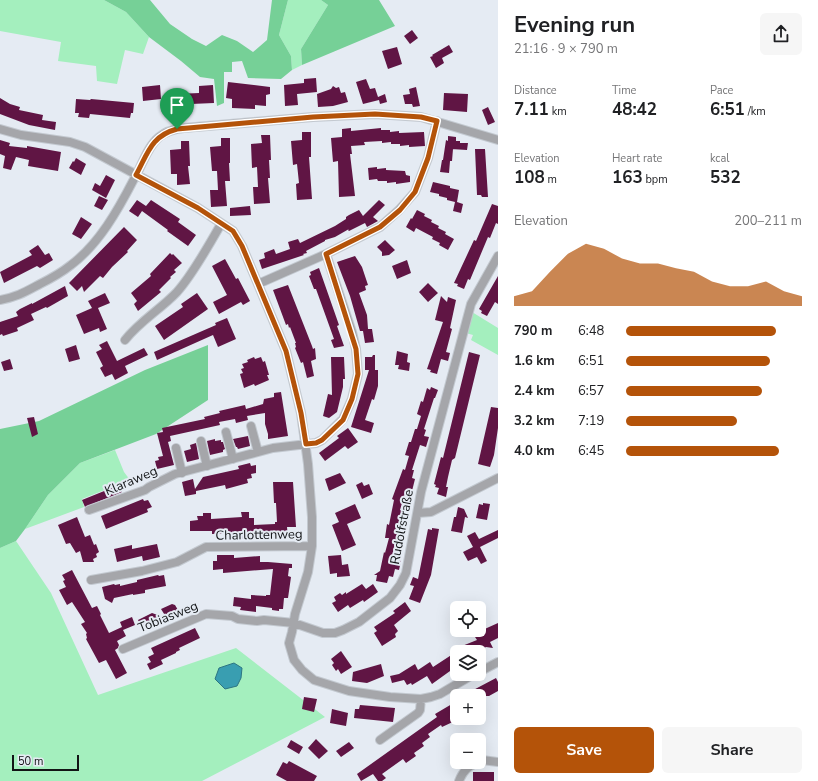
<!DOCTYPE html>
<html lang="en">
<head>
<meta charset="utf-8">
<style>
	:root { --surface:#fff; --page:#f6f6f6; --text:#202124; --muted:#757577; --accent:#b45309 }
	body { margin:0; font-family:"Nunito Sans",sans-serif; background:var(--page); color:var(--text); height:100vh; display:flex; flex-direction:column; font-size:15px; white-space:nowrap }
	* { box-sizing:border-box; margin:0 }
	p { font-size:13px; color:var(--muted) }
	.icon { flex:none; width:22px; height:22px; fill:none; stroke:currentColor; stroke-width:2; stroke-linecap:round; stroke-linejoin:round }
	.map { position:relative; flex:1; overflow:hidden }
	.side { display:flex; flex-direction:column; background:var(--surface); width:320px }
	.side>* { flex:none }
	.buttons { position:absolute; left:450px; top:601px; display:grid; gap:8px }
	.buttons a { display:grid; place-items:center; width:36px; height:36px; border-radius:6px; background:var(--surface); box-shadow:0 4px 16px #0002; font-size:20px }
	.scale { position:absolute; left:12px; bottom:10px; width:67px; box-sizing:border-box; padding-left:4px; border:2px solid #121416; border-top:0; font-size:11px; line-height:14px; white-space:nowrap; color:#121416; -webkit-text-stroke:3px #e5ebf3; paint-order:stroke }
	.pin { position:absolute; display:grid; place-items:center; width:34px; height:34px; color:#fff; margin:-41px -17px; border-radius:50% 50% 50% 0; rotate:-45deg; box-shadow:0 0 4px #0007 }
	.pin .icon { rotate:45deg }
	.round { display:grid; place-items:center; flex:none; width:42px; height:42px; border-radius:6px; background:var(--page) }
	.head { display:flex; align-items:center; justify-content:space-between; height:68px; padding:0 16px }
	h1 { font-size:22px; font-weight:700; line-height:30px }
	.stats { display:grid; grid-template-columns:repeat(3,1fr); gap:6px; height:68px; padding:4px 16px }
	.stats div { display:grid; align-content:center }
	.stats b { font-size:17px; font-weight:700 }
	.stats small { font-size:11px; font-weight:400 }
	.stats p { font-size:11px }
	.chart { height:112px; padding:8px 16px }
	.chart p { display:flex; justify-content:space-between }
	.chart svg { width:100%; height:72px; margin-top:4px; fill:var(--accent); opacity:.7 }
	.action { display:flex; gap:8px; margin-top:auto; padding:8px 16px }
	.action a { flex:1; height:46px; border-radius:6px; background:var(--accent); color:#fff; font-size:16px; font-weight:700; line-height:46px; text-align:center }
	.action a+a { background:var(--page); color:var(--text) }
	ul { padding:0 16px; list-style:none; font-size:13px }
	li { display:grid; grid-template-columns:64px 48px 1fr; align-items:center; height:30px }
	li i { height:10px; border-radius:5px; background:var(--accent) }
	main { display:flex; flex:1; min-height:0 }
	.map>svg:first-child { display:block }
	.green { fill:#a4efbe }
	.forest { fill:#76d097 }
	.water { fill:#399eb1; stroke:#2d7582 }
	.building { fill:#601544 }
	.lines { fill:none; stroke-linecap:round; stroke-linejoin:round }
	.minor-casing { stroke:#c3c9d0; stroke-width:10 }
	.minor { stroke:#a5a6aa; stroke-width:8 }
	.route-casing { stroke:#fff; stroke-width:8 }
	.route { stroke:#b45309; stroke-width:5 }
	.labels { text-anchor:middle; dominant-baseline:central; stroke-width:4; stroke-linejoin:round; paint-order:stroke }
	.street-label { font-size:13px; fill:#121416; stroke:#e5ebf3 }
</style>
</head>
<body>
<main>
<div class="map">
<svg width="498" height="781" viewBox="0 0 498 781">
	<rect width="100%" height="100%" fill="#e5ebf3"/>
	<path class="green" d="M0,0H104L126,12L149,37L143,54L125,50L117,84L97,81L96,66L58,61L61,42L0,31Z
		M288,0H321L328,5L301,49L302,65L292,70L291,56L279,35Z
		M472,312L498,328V355L471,340L473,335L466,333Z
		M115,450L124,472L130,480L82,499L84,507L25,529L48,495L80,463Z
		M16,541L51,593L98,695L236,648L325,717L202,781H0V548Z"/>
	<path class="forest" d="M104,0H150L170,24L192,39L206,46L222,35L237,41L253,52L267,40L272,0H288L279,35L291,56L292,70L281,79L248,78L242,61L232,62V72H224V103L217,106L214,79L200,77L181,61L149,37L126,12Z
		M321,0H379L395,26L302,65L301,49L328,5Z
		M208,345V400L156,434L80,463L48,495L25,529L16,541L0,548V429L39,421L145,370Z"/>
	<path class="water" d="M234,663L242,668L241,678L237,686L225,689L215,679L219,668Z"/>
	<path class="building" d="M412,30L418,38L410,44L404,36Z
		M449,45L453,52L442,58L444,63L436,68L430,57L433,56L432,55Z
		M397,47L402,64L388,69L382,51Z
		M316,78L317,92L297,94L298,105L285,106L284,85L304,83V79Z
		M366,79L370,89L375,88L378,97L385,94L387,102L380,104L379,100L363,104L356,82Z
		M228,82L270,87V94L266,95V106L255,105V109L232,108V99L226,98Z
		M160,85L161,99L143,101L142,87Z
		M213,85L214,103L191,104L192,110L178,111L177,94L199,93V86Z
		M333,86L336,88L339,87L341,93L345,92L348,102L333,106L318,107L317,94L331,89Z
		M416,87L420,106L413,107L412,104H405L403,95L410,94L409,89Z
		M444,93L468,94L467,112L443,110Z
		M0,98L10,104L20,107L19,110L43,115L42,120L56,122L55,130L29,125L0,114Z
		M76,99L90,100L91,99L134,103L133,113H131L130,118L90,114L89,118L78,117L79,113H75Z
		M488,107L495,122L488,125L482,110Z
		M351,128V131L381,128V130H390V132L399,131V133L424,132L425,146L409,147V145L400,146V144H391V142L382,143V141L364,142L365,145L351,146L352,154H350L355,196L339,197L338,161L333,162L331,138L342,137V129Z
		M302,132H311V157H309L312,199L297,200L296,184L299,183L297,164L293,165L291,141L302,140Z
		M261,135H270L271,160H269L270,178H268L270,203L254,204L253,187H258L257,167L252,168L251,144L262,143Z
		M448,136L456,137V141H460V143H468L467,150L451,149H453L452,161H450L449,173L440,172L442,160H443L446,140L448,141Z
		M221,138H230V163H229L230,181H225L227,206L211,207L210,190H218L217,171H212L210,147L221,146Z
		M0,140L10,143L9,146L27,148V146L61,152L58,171L28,166L29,160L16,157L11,170L3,168L5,156L0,154Z
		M181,141H189L190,166H188L190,184L177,185V174H171L170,150L181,149Z
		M475,149H485L488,197H482L481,195H477Z
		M76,158L86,164L81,175L69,168L73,161L74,162Z
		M377,167V169L386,168V170L405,171L406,175L410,176V182L396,184V182L387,183V181H378L377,179L369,180L368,168Z
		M106,175L115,180L106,198L92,190L95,183L100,186Z
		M433,182L450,186V188L459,190L457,202L463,204L461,213L453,211L455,202L447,200V198L439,196V194L430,192Z
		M99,196L108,200L102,210L94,206Z
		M137,200L146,206L151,200L180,219L178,222L196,235L188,246L167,231L168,230L142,211L138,217L129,211Z
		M379,200L385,205L373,217L378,221L367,227L365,223L349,231L348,230L349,229L335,237L325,240V241L306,251L307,253L303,254L304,255L262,269L259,260L265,258L264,253L274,249L276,254L290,249L288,242L298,239L300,243L335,226L346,219V217L349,215L359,210L363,216Z
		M492,204L498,206V224L496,223L490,238L488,237L470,280L468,279L464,289L457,286L458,284L454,283L474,240L476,241Z
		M250,206L251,215L230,216V208Z
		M417,210L425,214L424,216L432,220L431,222L439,226L438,228L446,232L445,234L454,239L448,250L439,245L440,243L432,239L433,237L416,228L414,232L406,227L411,218L412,219Z
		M81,217L92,224L81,239L72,234Z
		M124,227L137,240L127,251L128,252L112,267L103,278L100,276L84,292L82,286L77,291L69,283Z
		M385,240L395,250L389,255L382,256V252L377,247Z
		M38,245L45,255L49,253L53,260L40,268L37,266L4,283L0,272L32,255L29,251Z
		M170,253L172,255L173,254L182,263L174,270L176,272L170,277L171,278L159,290L161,292L138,311L134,304L137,301L131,293L151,276L150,274Z
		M355,256L362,267L368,285L365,286L366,290L359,293L367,315L368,329H372L374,342L365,343L363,331H360L350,296L337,262Z
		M225,259L236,279L238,278L250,301L243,305L241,302L219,314L213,302L227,295L212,266Z
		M407,260L411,273L397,279L392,266Z
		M319,268L339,325L337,326L344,346L334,348L331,340L334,339L316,289H314L309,276L311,275L310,272Z
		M498,276V304L495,302L487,316L481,313L482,311L479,309Z
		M428,283L438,293L428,302L419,292Z
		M288,285L312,346L313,349L315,348L316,359L311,361L314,376L307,378L303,362L301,363L295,348L296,347L295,343H296L290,327L289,328L288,324L286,325L273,290Z
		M65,286L68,296L47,308L46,307L31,314L34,320L17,328L18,331L3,336L2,334L0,335V322L18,316L16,312L20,309L32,303V304Z
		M105,293L110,303L98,308L107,329L100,332L99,328L84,334L76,315L92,308L88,301Z
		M197,293L208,309L164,340L155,326L183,307L181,304Z
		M441,296L447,302L448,297L456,300L450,328L452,329L446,352L450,353L448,361L441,359L437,374L430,372L431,370L427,369L443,322L435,320Z
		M227,318L236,339L218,347L213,335L157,360L154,352L216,325L215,323Z
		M107,341L117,361L144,348L148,355L125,366L128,373L115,380L112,374L105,377L100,368L103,366L96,352L102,349L99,345Z
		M76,345L80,359L69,362L65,349Z
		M397,351L408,354L407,362L410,363L409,371L398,369L399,365H395Z
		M469,352L480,355L455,458L452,460L448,477L446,487H448L446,497L437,494L439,488L435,487L436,485L434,484L441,457L443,458Z
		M373,355H375V370H378V386L374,400L372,399L365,420L374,423L371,433L351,427L369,370H365V357H372Z
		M254,357L255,359L261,357L263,362L265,361L269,375H267L269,380L255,386L254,384L244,388L240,374L243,373L241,369L244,368L242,364L248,362L247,360Z
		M331,357H344L345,379H343V387L337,412L329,418L323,416L328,394L332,395Z
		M10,359L13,369L4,371L1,362Z
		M431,387L438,390L435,398H434L424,429L426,430L424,436L429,437L426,447L420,445L412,470H414L412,478L415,479L411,495L405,493L400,510L403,511L400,526L402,527L400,534H397L393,552H395L393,560L401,561L399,570L395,569L393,577L389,576L387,583L376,581L377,575H374L380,571L384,552L385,553L389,538H385L387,524L389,525L394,500L392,499L403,469L405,470L409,456L405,455L409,442H411L415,429H417L421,416L417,414L421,401L423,402L427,388L430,390Z
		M281,392L288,436L268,439V434L265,424V413L247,416L248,420L236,423L235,419L219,422L220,425L170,436L171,441L168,442L174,465L157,469L155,461L159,460L158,457L163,456L157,433L163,432L162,428L205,419L204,417L220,413L219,411L245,405L246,409L263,404L264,399L274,397V393Z
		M491,407L498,408V428L494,455L490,467L478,464Z
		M34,417L38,434L32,437L27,418Z
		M348,428L358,442L348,449L345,446L325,461L319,453L339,438L337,436Z
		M248,436L250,446L238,449L237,447H236L233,439Z
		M215,439V441L221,440V442H223L225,449L223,450V452L210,455L207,441Z
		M196,443L199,459L187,462L184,451L191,449L190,445Z
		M250,463L251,466L256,465V473L251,474L252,478L247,479L248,483L226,489L225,485L196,491V494L185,496L182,482L193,479L195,489L203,477L239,469L238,466Z
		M340,473L346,483L329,491L325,479Z
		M273,482H293L296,527H287L288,538L276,539V537L234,539L233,533L212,534V531H190V521L198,520L197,516H203V513H211V519L242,517L241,512H249V518H254V525L275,524V522H277L276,503H274Z
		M362,482L364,486L369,484L373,494L362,499L356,485Z
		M119,485L122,492L85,507L82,500Z
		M143,499L144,501L148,500L152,507L147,509L148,512L106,529L101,516Z
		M483,503L490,504L487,520L476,518L479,504L483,505Z
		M355,504L361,518L347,524L356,545L342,551L332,525L339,522L335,513Z
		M458,507L464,509L468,518L465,517L462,533L451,531L454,517H456Z
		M77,517L85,537L90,535L94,545L96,544L99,552L96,554L97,557L93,559L94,562H83L80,551L76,553L70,543L66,544L58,525Z
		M432,528L439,529L431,575L420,603L409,599L414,586L410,585L413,577L418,579L428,529L432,530Z
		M498,530V538L480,547L487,561L481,564L477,557L468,561L463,552L473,547L467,536L475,532L479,539Z
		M157,544L160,557L143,561L142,556L117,562L114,549L132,545V549Z
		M217,555H234V558L260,556V562H268L292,564V568H289L288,576L291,577L288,598H284L283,609H279V611L272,610V608L256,606V612L240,610L241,607L233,606L234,597L251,599V595L266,596V595H270L273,569L223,573V569L213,570V561H217Z
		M341,555L342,565L348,564L350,576L337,577V573L330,574L328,556Z
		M72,570L92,608L97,606L101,614L100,615L109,633L122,627L120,622L132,617L135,625L123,630L126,636L117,641L119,645L118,648L115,650L127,673L116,679L106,660L99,663L86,639L87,638L86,634L87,633L81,624L85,622L72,602L67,605L59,590L66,587L63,581L65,580L62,575Z
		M158,575L159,576L164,575L166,586L145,590V593L133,595V594L114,598L112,603L105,599L102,587L114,584L115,585L120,584V586L137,582V580Z
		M362,584L366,589L373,584L378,592L364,602L363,600L350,608L348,605L338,612L332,603L336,601L334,597L340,593L342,595L346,592V594Z
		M405,602L411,611L394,625L398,631L395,634L396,637L382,646L374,633L377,631L374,627L395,613L393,611Z
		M172,604L175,605L178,610L176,613L171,616L170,619L166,617L161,609Z
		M152,613L166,618L152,625L150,629L145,626L142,628L138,620Z
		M498,623V638L490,642L493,648L486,647L476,652H457V666L432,684L427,676L412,685L411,683L407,685L404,680L392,683L390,676L399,674L415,664L418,670L430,662L433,667L456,652H454L462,646L477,640L475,637L479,635L478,632Z
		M195,628L200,638L179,648L180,650L176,652V653L161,660L163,664L150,670L147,664L151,662L148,657L154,654L151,648Z
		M341,651L352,667L341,674L338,669L336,671L332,665L334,663L331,659Z
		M381,664L384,676L367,683L352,681L353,672Z
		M496,678L498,682V691L489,696H462Z
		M304,697L317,699L314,712L302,709Z
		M457,701V720L442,727L441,725L428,734L430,737L422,743L424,746L414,753L416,756L406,763L403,759L382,774L386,778L382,781H378L373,774L361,781L357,774L437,717L435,714Z
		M360,705L395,708L393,722L354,718L355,709H359Z
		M332,709L348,713L346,726L330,723Z
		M316,739L328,751L319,759L308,748Z
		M291,740L303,747L299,754L287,747Z
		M349,742L354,748L341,757L336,751Z
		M289,761L317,776L314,781H287L276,775L283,762L287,764Z
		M473,772H494V781H473Z"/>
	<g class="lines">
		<defs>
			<path id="minor" d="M0,129L21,135L70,142L85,147L198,208L233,231L242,246L286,351L301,413L308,464L312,517V546L308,572L295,614L292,632L289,643L294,660L302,670L314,680L349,691L390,697L421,699L431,697L440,694L474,674
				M258,284L326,254L380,227L399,210L415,192L428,158L437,121
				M0,300C17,297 25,292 40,284C50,279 61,273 71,265C99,244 118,210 134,179C142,166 147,147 159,137C166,131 175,129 184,128L313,117L375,114L421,117L498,140
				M125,340C140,321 161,309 177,292C193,274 209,245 221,224
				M251,426L258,452
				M226,432L233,459
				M201,441L207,466
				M176,448L182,473
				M89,510L145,490L149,487L175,474L273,448L316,443L322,440L343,419L352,399L358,374L356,349L352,332L326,254
				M418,513L431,512L498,478
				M91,580L142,571L177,562L206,547L312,546
				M123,649L206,614L232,616L238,619L257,621L264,620L294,623L323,633H335L343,630L359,622L390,598L400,585L406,573L421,492L471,304L498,256
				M479,672L498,662
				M380,740L418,713L420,710L421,699
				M479,762L482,760L498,762
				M459,781C463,771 468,766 478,762"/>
		</defs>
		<use href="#minor" class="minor-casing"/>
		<use href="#minor" class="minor"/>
	</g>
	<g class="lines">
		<defs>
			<path id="route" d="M375,114L421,117L437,121L428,158L415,192L400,210L380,227L326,254L356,349L358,374L352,399L343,420L322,440L316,443L306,444L301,413L286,351L242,246L233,231L198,208L136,175C148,153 151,136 177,129L313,117Z"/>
		</defs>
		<use href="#route" class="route-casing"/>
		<use href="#route" class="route"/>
	</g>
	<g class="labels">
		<g class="street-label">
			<text transform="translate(131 481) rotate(-23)">Klaraweg</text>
			<text transform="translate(402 527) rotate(-79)">Rudolfstraße</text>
			<text transform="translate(259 535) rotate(-1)">Charlottenweg</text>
			<text transform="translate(168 617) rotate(-22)">Tobiasweg</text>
		</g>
	</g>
</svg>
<div class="buttons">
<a><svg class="icon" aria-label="locate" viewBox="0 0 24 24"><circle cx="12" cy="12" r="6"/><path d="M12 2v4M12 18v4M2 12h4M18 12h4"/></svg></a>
<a><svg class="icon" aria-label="layers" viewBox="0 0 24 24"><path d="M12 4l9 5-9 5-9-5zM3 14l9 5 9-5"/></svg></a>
<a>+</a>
<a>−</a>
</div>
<div class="scale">50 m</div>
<div class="pin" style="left:177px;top:129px;background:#1e9e55"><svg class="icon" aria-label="arrive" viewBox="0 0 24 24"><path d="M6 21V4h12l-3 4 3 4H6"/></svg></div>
</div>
<section class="side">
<div class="head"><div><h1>Evening run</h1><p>21:16 · 9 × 790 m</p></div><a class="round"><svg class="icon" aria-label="share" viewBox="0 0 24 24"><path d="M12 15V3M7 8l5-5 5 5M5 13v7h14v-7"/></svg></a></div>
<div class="stats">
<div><p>Distance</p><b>7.11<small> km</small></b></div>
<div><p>Time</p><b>48:42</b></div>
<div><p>Pace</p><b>6:51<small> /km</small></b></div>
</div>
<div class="stats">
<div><p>Elevation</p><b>108<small> m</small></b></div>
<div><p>Heart rate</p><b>163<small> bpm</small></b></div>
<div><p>kcal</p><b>532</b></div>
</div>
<div class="chart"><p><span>Elevation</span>200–211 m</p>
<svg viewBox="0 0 160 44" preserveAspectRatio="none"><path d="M0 44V38L10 35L20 23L30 12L40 6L50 9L60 15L70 18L80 18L90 21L100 23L110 29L120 32L130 32L140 29L150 35L160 38V44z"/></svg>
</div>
<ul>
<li><b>790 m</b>6:48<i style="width:85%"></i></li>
<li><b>1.6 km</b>6:51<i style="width:82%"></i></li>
<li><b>2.4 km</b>6:57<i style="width:77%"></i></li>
<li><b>3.2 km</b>7:19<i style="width:63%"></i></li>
<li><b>4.0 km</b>6:45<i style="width:87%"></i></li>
</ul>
<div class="action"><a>Save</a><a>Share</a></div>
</section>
</main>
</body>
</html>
